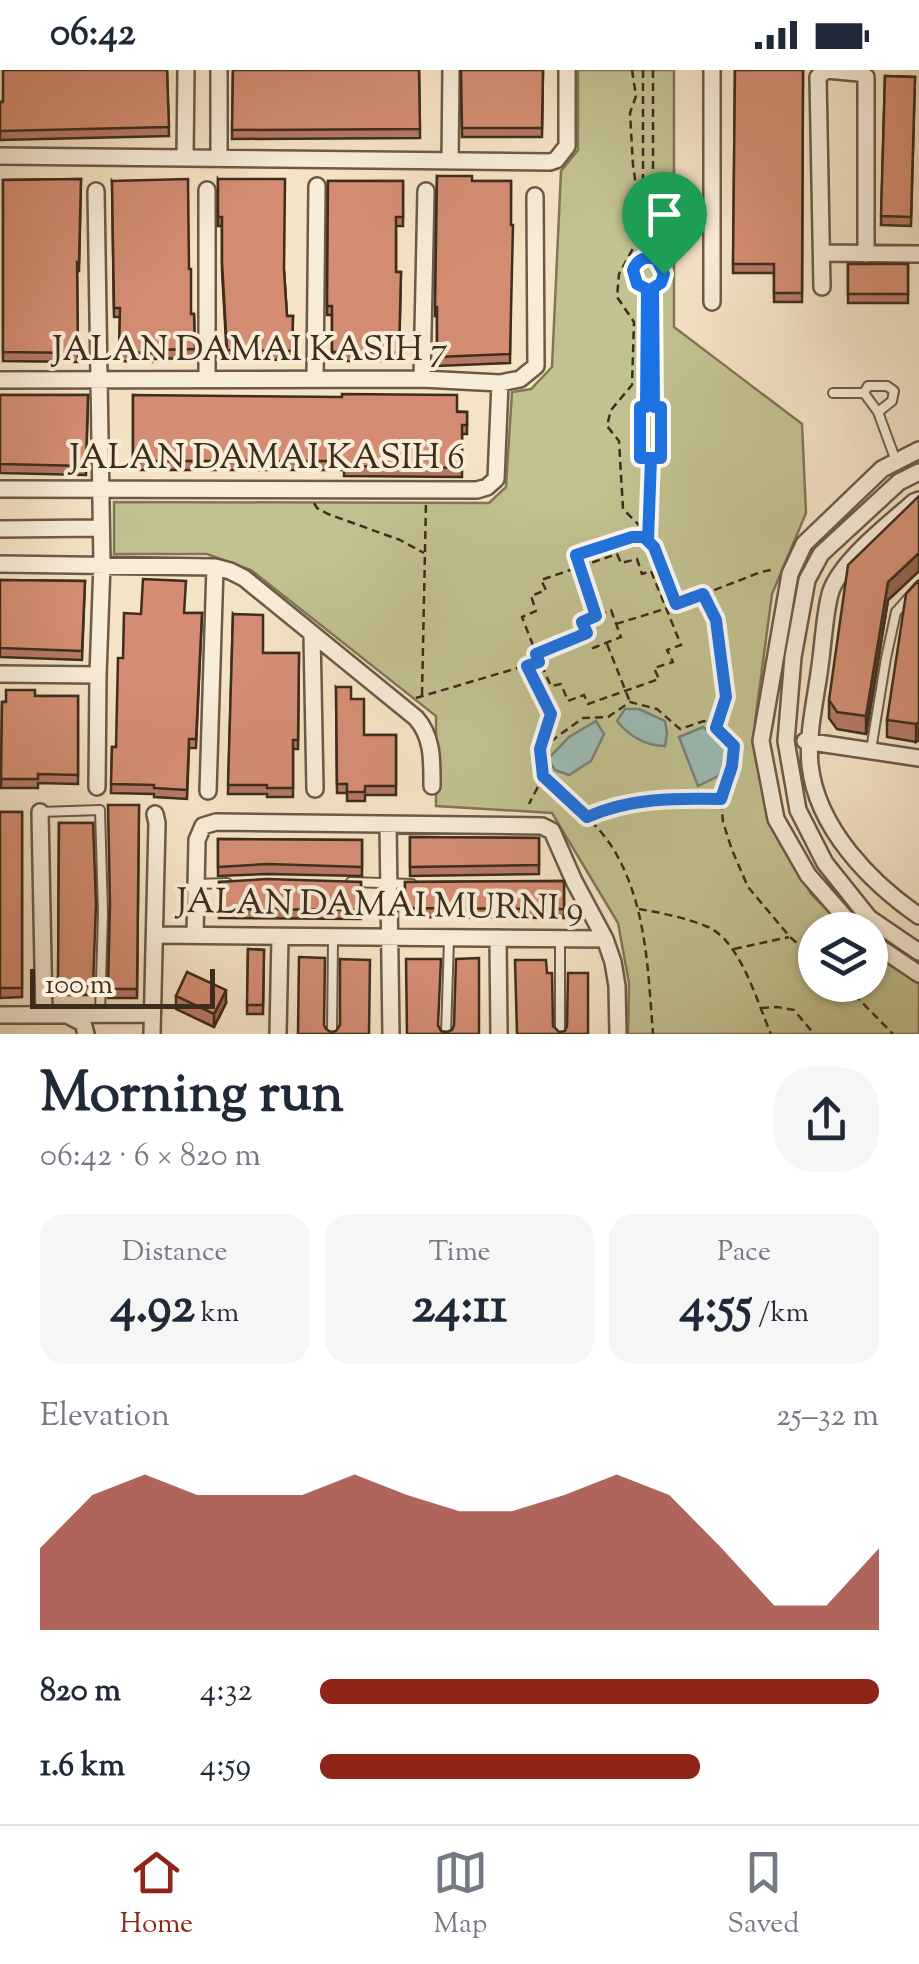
<!DOCTYPE html>
<html lang="en">
<head>
<meta charset="utf-8">
<style>
	:root { --surface:#fff; --page:#f6f6f7; --text:#1f2937; --muted:#747a83; --line:#e0e1e3; --accent:#8f2418 }
	body { margin:0; font-family:"Sorts Mill Goudy",serif; background:var(--page); color:var(--text); height:100vh; display:flex; flex-direction:column; font-size:38px; white-space:nowrap }
	* { box-sizing:border-box; margin:0 }
	p { font-size:32px; color:var(--muted) }
	.icon { flex:none; width:55px; height:55px; fill:none; stroke:currentColor; stroke-width:2; stroke-linecap:round; stroke-linejoin:round }
	.map { position:relative; height:964px; overflow:hidden }
	.details { display:flex; flex-direction:column; background:var(--surface); flex:1 }
	.details>* { flex:none }
	.tools { position:absolute; left:798px; top:842px; display:grid; gap:20px }
	.tools a { display:grid; place-items:center; width:90px; height:90px; border-radius:50%; background:var(--surface); box-shadow:0 2px 8px #0004; font-size:50px }
	.scale { position:absolute; left:30px; bottom:25px; width:185px; box-sizing:border-box; padding-left:10px; border:5px solid #3e2d1c; border-top:0; font-size:28px; line-height:35px; white-space:nowrap; color:#3e2d1c; -webkit-text-stroke:8px #f8edd9; paint-order:stroke }
	.pin { position:absolute; display:grid; place-items:center; width:85px; height:85px; color:#fff; margin:-102px -42px; border-radius:50% 50% 50% 0; rotate:-45deg; box-shadow:0 0 10px #0007 }
	.pin .icon { rotate:45deg }
	.round { display:grid; place-items:center; flex:none; width:105px; height:105px; border-radius:40px; background:var(--page) }
	.overview { display:flex; align-items:center; justify-content:space-between; height:170px; padding:0 40px }
	h1 { font-size:55px; font-weight:800; line-height:75px }
	.figures { display:grid; grid-template-columns:repeat(3,1fr); gap:15px; height:170px; padding:10px 40px }
	.figures div { display:grid; align-content:center; border-radius:25px; background:var(--page); text-align:center }
	.figures b { font-size:50px; font-weight:800 }
	.figures small { font-size:28px; font-weight:400 }
	.figures p { font-size:28px }
	.chart { height:280px; padding:20px 40px }
	.chart p { display:flex; justify-content:space-between }
	.chart svg { width:100%; height:180px; margin-top:10px; fill:var(--accent); opacity:.7 }
	ul { padding:0 40px; list-style:none; font-size:32px }
	li { display:grid; grid-template-columns:160px 120px 1fr; align-items:center; height:75px }
	li i { height:25px; border-radius:12px; background:var(--accent) }
	.status { display:flex; justify-content:space-between; align-items:center; height:70px; padding:0 50px; background:var(--surface); direction:ltr }
	.status svg { height:28px; fill:currentColor }
	.menu { display:flex; justify-content:space-around; align-items:center; height:140px; border-top:2px solid var(--line); background:var(--surface); font-size:28px; color:var(--muted) }
	.menu a { display:grid; justify-items:center; gap:5px }
	.menu .current { color:var(--accent) }
	.map>svg:first-child { display:block }
	.green { fill:#c2c190; stroke:#807756; stroke-width:2.5 }
	.water { fill:#9dbeb8; stroke:#77847a; stroke-width:2.5 }
	.lines { fill:none; stroke-linecap:round; stroke-linejoin:round }
	.service-casing { stroke:#6c5a46; stroke-width:12 }
	.minor-casing { stroke:#6c5a46; stroke-width:20 }
	.path { stroke:#3e2d1c; stroke-width:2.5; stroke-dasharray:8 5; stroke-linecap:butt }
	.service { stroke:#f8edd9; stroke-width:8 }
	.minor { stroke:#f8edd9; stroke-width:15 }
	.wall { fill:#b67963; stroke:#3e2d1c; stroke-width:2.5 }
	.shaded-wall { fill:#946350; stroke:#3e2d1c; stroke-width:2.5 }
	.building { fill:#d48d73; stroke:#3e2d1c; stroke-width:2.5 }
	.route-casing { stroke:#fff; stroke-width:20 }
	.route { stroke:#1a73e8; stroke-width:12 }
	.labels { text-anchor:middle; dominant-baseline:central; stroke-width:8; stroke-linejoin:round; paint-order:stroke }
	.street-label { font-size:35px; fill:#3e2d1c; stroke:#f8edd9 }
</style>
</head>
<body>
<div class="status"><b>06:42</b><svg viewBox="0 0 49 12"><path d="M0 12V9h3v3zM5 12V6h3v6zM10 12V3h3v9zM15 12V0h3v12zM26 1h20v11H26zM47 4h2v5h-2z"/></svg></div>
<div class="map">
<svg width="919" height="964" viewBox="0 0 919 964">
	<rect width="100%" height="100%" fill="#f5e3c5"/>
	<filter id="stains"><feTurbulence type="fractalNoise" baseFrequency=".002" numOctaves="4"/><feColorMatrix values="0 0 0 0 .2 0 0 0 0 .09 0 0 0 0 .02 0 0 0 .5 -.17"/></filter>
	<radialGradient id="worn" r=".72"><stop offset=".6" stop-color="#630" stop-opacity="0"/><stop offset="1" stop-color="#630" stop-opacity=".3"/></radialGradient>
	<path class="green" d="M578,0H674V257L802,354L806,443L772,524L755,652L767,747L811,824L848,860H815V915H870V879L919,914V964H628L629,913L618,853L552,743L436,736V646L251,500L207,484H114V432L489,433L506,417L512,322L531,319L552,297L561,101L578,80Z"/>
	<path class="water" d="M625,639H639L665,651L667,663L665,676C646,676 629,666 617,651Z
		M596,651L604,664L591,691L569,705L555,700L548,689L569,667Z
		M703,657L722,671L727,689L718,706L698,716L679,667Z"/>
	<g class="lines">
		<defs>
			<path id="service" d="M833,323H864
				M878,342L892,331L894,321L887,316H868L864,323L878,342L896,391
				M871,680L886,588L896,542L919,516
				M40,742L100,740L103,843L100,944
				M351,812L412,814
				M197,814L227,813
				M560,869V964
				M332,964L333,869
				M446,964L449,869"/>
			<path id="minor" d="M712,0V232
				M0,86L550,92L556,90L567,76V0
				M185,88L186,0
				M219,88V0
				M450,91L451,0
				M207,120V308
				M96,121L102,494L98,605L97,717
				M822,183L919,184
				M822,217L818,7L826,0L859,3L866,7V184
				M315,309L317,116
				M422,309L426,121
				M0,310L422,309L500,313L520,309L536,296L535,126
				M919,402L899,412L821,484L807,510L793,587L786,671L798,740L825,793L869,848L919,882
				M0,419L477,420L487,417L496,409L500,313
				M919,430L914,432C890,453 842,490 831,521C825,538 823,576 820,596C816,628 807,663 810,695C817,758 870,812 919,846
				M0,459L101,458
				M0,494L215,497L230,501L244,508L416,648C433,667 432,691 432,716
				M312,565L315,719
				M0,604L98,605
				M805,671L919,688
				M208,721L215,497
				M40,742L44,945
				M388,755L391,964
				M856,860L808,805L776,749L761,671L790,504L804,474L882,399L919,380
				M155,865L605,869
				M195,865L197,770L203,756L216,752L542,756L552,761L574,811L605,869L613,892L617,916L618,964
				M498,868L499,964
				M870,871L919,904
				M0,945L152,944
				M69,946L83,953L86,964
				M152,964L157,753L155,744
				M278,964L280,867"/>
		</defs>
		<use href="#service" class="service-casing"/>
		<use href="#minor" class="minor-casing"/>
		<path class="path" d="M632,0L636,26L630,43L633,95L638,130L637,171L619,204L617,227L634,252L632,315L611,340L607,356L619,371L623,439L639,455L648,459
			M643,0V188
			M653,0V188
			M632 203a16 16 0 1 1 32 0a16 16 0 1 1-32 0Z
			M653,218L654,335
			M646,335L647,219
			M640,337H661V388H640Z
			M314,433L317,438L328,444L400,470L424,483
			M648,471L651,389
			M703,524L715,550L726,627L716,658L733,676L732,697L721,729L723,752L732,780L748,817L790,867L815,889
			M611,540L621,567L593,578L583,552Z
			M596,546L576,485L632,467H644L653,477L677,534
			M616,554L668,538L761,502L775,499
			M607,574L630,632
			M536,583L551,616L561,614L568,631L584,625L588,634L659,609L654,598L673,592L667,580L681,575L651,501L642,504L637,489L621,493L617,484L541,510L546,520L531,526L536,541L522,547L536,583L587,563
			M527,596L551,643L540,679L543,707L529,734
			M422,625L426,432
			M416,628L538,592
			M540,679L583,648L608,647L630,632L657,639L680,659L704,651L716,658
			M543,707C567,729 597,752 614,780C647,836 648,902 653,964
			M588,747C631,728 675,728 721,729
			M639,839C662,843 687,848 708,857C741,872 757,932 771,964
			M734,879L789,867
			M845,915L893,964
			M761,938L777,937L794,940L814,964"/>
		<use href="#service" class="service"/>
		<use href="#minor" class="minor"/>
	</g>
	<path class="wall" d="M167,0L169,66L0,70V32Z
		M233,0H419L420,68L232,69Z
		M461,0H543L542,67H462Z
		M735,0H803L802,232H774V203H733Z
		M885,6L915,7L911,156L881,155Z
		M437,106L472,111H511L510,293L437,296V246H435Z
		M81,109L79,201H77L78,292L3,291V110Z
		M218,109L284,200L287,246H293L292,290L227,289L222,201V156H218Z
		M112,111L189,199L191,244H194L195,288L152,289V292L119,291L120,247H114Z
		M328,111H403V156H396V202H401L399,291H332V245H327Z
		M848,194H908V233H848Z
		M0,325H88L86,405L0,403Z
		M133,325L467,342V364H462V407L344,406V400H133Z
		M919,426V501L888,530L866,664L837,659L829,648V630Z
		M0,510L85,511L82,590L0,587Z
		M919,510V670L916,672L887,667V650Z
		M185,543H202L196,678H189L187,729L154,727V724L111,723L112,677H116Z
		M233,544L263,583H299L298,679H293V727H267V724H228Z
		M336,617L351,629L364,665H396V725H365V731H347V723H337Z
		M35,626H78V714L38,713V718H1L2,632Z
		M139,735L137,928H108L110,838Z
		M0,742H22V927L0,928Z
		M59,753H93V925H58Z
		M410,767L539,768V804L410,806Z
		M218,769L362,770V806L267,804L218,806Z
		M564,811V848L405,847V812Z
		M219,812H361V849L219,848Z
		M248,879L264,880L263,944H247Z
		M176,926L226,933L214,957L176,939Z"/>
	<path class="shaded-wall" d="M919,483V501L888,530L866,664V646L888,512Z
		M919,652V670L916,672V654Z
		M226,920V933L214,957V944Z"/>
	<path class="building" d="M3,0H167L169,57L0,61V32H3Z
		M233,0H419L420,59L232,60Z
		M461,0H543L542,58H462Z
		M735,0H803L802,223H774V194H733Z
		M885,6L915,7L911,147L881,146Z
		M437,106H472V111H511V155H513L510,284L437,287V237H435Z
		M81,109L79,192H77L78,283L3,282V110Z
		M188,109L189,199H191V244H194L195,279L152,280V283L119,282L120,238H114L112,111Z
		M218,109H285L284,200L287,246H293L292,281L227,280L222,192V147H218Z
		M328,111H403V147H396V202H401L399,282H332V236H327Z
		M848,194H908V224H848Z
		M342,324L457,325V342H467V355H462V398L344,396V391H133V325L342,327Z
		M0,325H88L86,396L0,394Z
		M919,426V483L888,512L866,646L837,642L829,630L848,495Z
		M143,509L186,511L184,543H202L196,669H189L187,720L154,718V715L111,714L112,677H116L118,588H123L124,543L141,544Z
		M0,510L85,511L82,581L0,578Z
		M919,510V652L916,654L887,650L906,524Z
		M233,544L263,545V583H299L298,670H293V718H267V715H228Z
		M336,617H351V629H364V665H396V716H365V722H347V714H337Z
		M6,620H35V626H78V705L38,704V709H1L2,632H6Z
		M108,735H139L137,919H108L110,834Z
		M0,742H22V918H0Z
		M59,753H93L96,834L93,916H58Z
		M410,767L539,768V795L410,797Z
		M218,769L362,770V797L267,794L218,797Z
		M267,809L361,812V840L219,839V812Z
		M564,811V839L405,838V812Z
		M248,879L264,880L263,935H247Z
		M299,887L325,888L324,955L326,959L331,962L336,961L340,955V889L370,890L369,964H298Z
		M479,888V964H407L406,889H441L438,955L441,961L447,962L452,960L454,955L456,889Z
		M515,890H546L547,903H552L553,956L559,962L565,961L567,956L568,903H588V964H517Z
		M187,902L226,920L214,944L176,926Z"/>
	<g class="lines">
		<defs>
			<path id="route" d="M664,204L661,213L653,218L654,337H661V388H651L648,471L644,467H632L576,485L596,546L582,552L587,563L536,584L539,592L527,596L551,644L540,679L543,706L587,747C630,728 674,728 721,729L732,696L734,676L716,658L726,627L716,550L703,524L676,534L654,477L648,471L651,388H640V337H646L647,219L637,214L633,200C637,189 647,185 657,190L664,204"/>
		</defs>
		<use href="#route" class="route-casing"/>
		<use href="#route" class="route"/>
	</g>
	<g class="labels">
		<g class="street-label">
			<text x="250" y="281">JALAN DAMAI KASIH 7</text>
			<text x="267" y="389">JALAN DAMAI KASIH 6</text>
			<text transform="translate(380 837) rotate(1)">JALAN DAMAI MURNI 9</text>
		</g>
	</g>
	<rect width="100%" height="100%" filter="url(#stains)"/>
	<rect width="100%" height="100%" fill="url(#worn)"/>
</svg>
<div class="tools">
<a><svg class="icon" aria-label="layers" viewBox="0 0 24 24"><path d="M12 4l9 5-9 5-9-5zM3 14l9 5 9-5"/></svg></a>
</div>
<div class="scale">100 m</div>
<div class="pin" style="left:664px;top:204px;background:#1e9e55"><svg class="icon" aria-label="arrive" viewBox="0 0 24 24"><path d="M6 21V4h12l-3 4 3 4H6"/></svg></div>
</div>
<section class="details">
<div class="overview"><div><h1>Morning run</h1><p>06:42 · 6 × 820 m</p></div><a class="round"><svg class="icon" aria-label="share" viewBox="0 0 24 24"><path d="M12 15V3M7 8l5-5 5 5M5 13v7h14v-7"/></svg></a></div>
<div class="figures">
<div><p>Distance</p><b>4.92<small> km</small></b></div>
<div><p>Time</p><b>24:11</b></div>
<div><p>Pace</p><b>4:55<small> /km</small></b></div>
</div>
<div class="chart"><p><span>Elevation</span>25–32 m</p>
<svg viewBox="0 0 160 44" preserveAspectRatio="none"><path d="M0 44V24L10 11L20 6L30 11L40 11L50 11L60 6L70 11L80 15L90 15L100 11L110 6L120 11L130 24L140 38L150 38L160 24V44z"/></svg>
</div>
<ul>
<li><b>820 m</b>4:32<i style="width:100%"></i></li>
<li><b>1.6 km</b>4:59<i style="width:68%"></i></li>
</ul>
</section>
<nav class="menu">
<a class="current"><svg class="icon" aria-label="home" viewBox="0 0 24 24"><path d="M3 11l9-7 9 7M6 9v11h12V9"/></svg>Home</a>
<a><svg class="icon" aria-label="map" viewBox="0 0 24 24"><path d="M3 6l6-2 6 2 6-2v14l-6 2-6-2-6 2zM9 4v14M15 6v14"/></svg>Map</a>
<a><svg class="icon" aria-label="saved" viewBox="0 0 24 24"><path d="M7 4h10v16l-5-4-5 4z"/></svg>Saved</a>
</nav>
</body>
</html>
